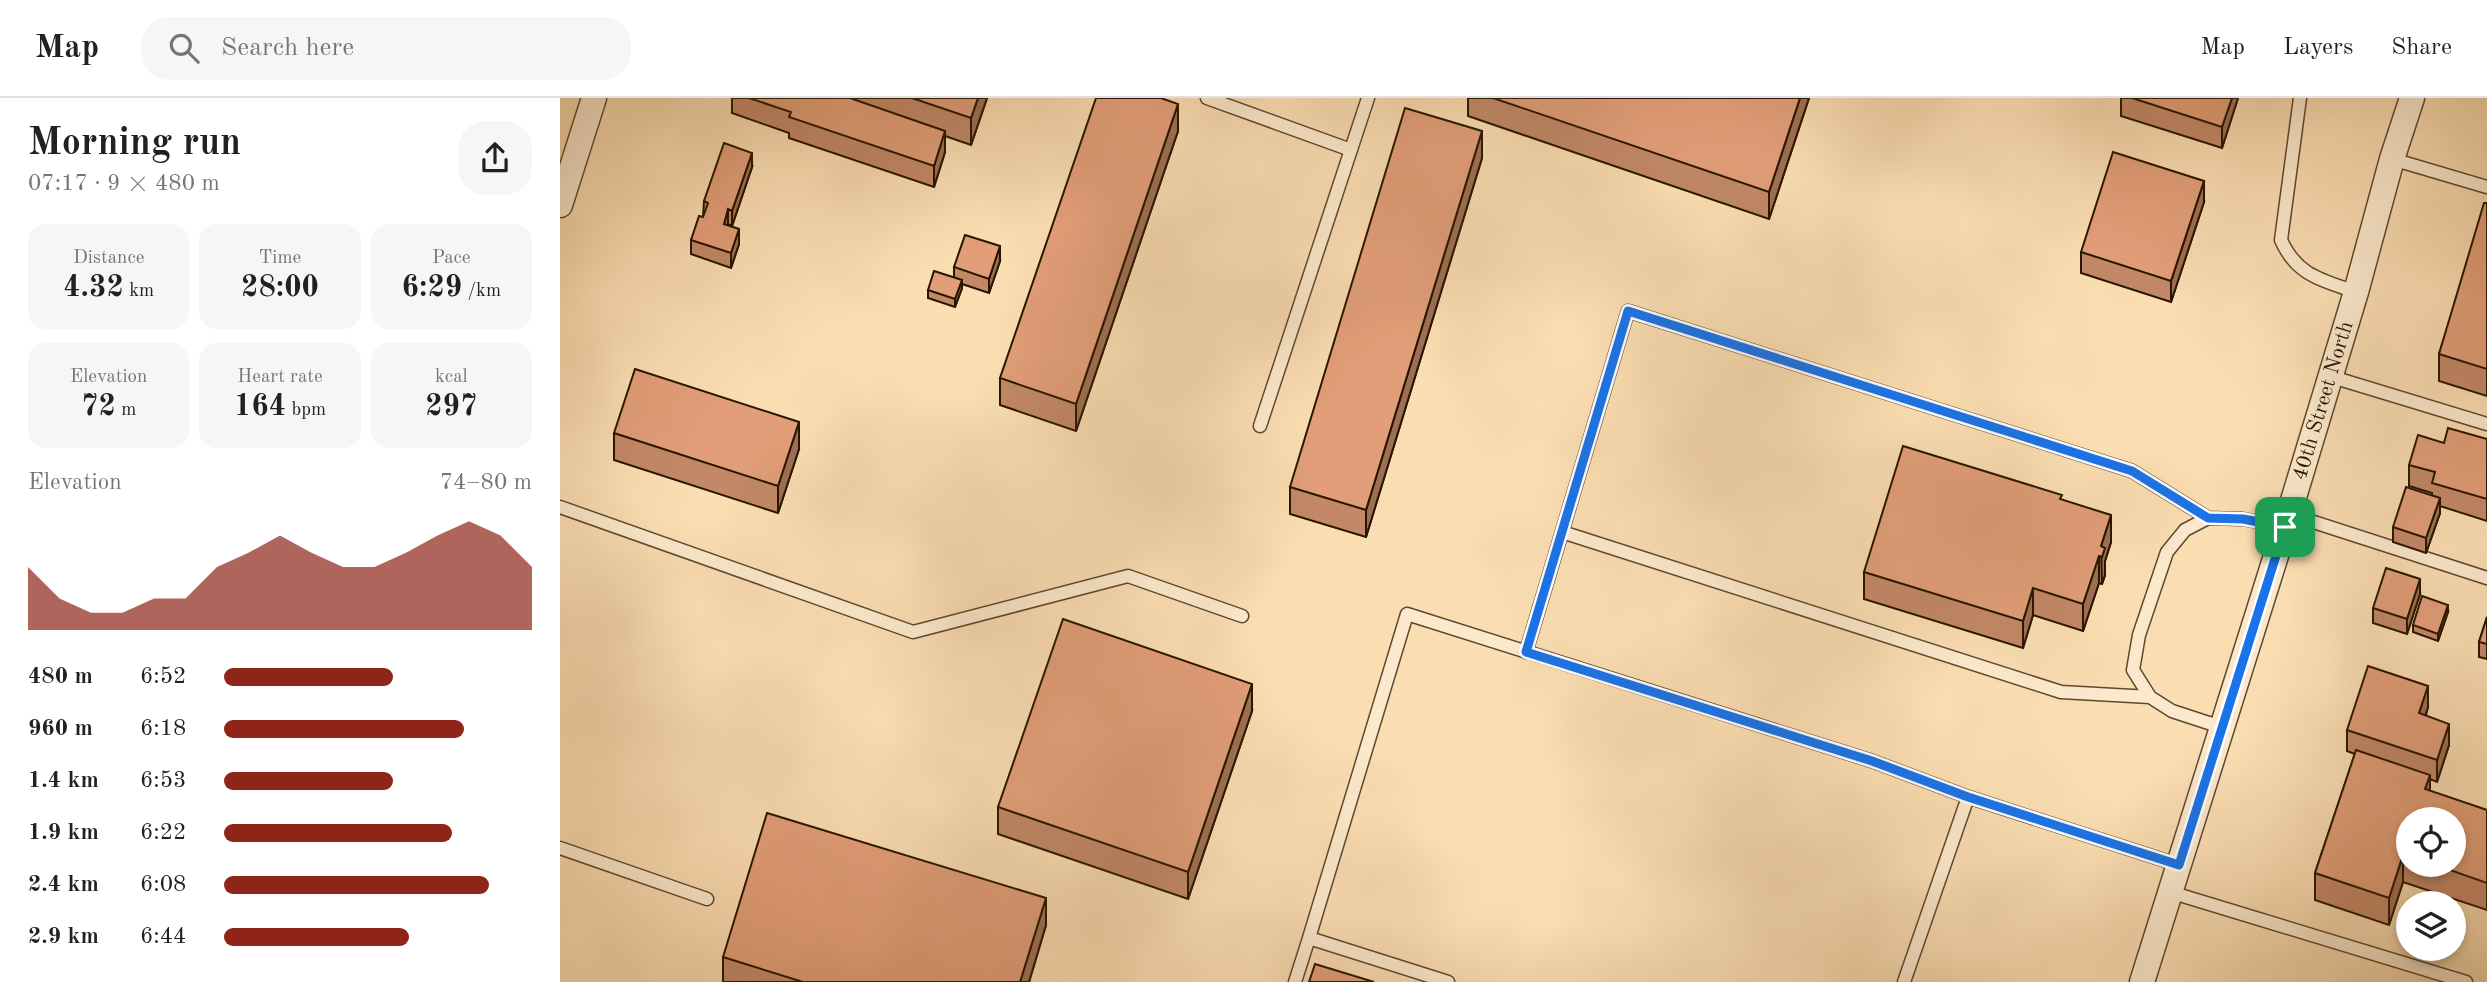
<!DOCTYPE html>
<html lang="en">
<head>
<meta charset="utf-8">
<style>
	:root { --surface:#fff; --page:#f6f6f6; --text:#202124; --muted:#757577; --line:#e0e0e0; --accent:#8f2418 }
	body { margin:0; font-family:"Old Standard TT",serif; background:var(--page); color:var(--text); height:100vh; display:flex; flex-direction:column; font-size:26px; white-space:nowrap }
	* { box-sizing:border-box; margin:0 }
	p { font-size:23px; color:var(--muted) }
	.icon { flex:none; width:38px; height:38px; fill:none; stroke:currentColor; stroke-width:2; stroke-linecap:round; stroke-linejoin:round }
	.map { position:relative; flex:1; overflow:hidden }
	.details { display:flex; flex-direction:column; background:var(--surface); width:560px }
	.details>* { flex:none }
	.buttons { position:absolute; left:1836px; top:709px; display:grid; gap:14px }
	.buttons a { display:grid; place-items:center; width:70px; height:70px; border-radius:50%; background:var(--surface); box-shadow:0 4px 10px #0003; font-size:35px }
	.pin { position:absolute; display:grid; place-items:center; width:60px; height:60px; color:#fff; margin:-30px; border-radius:14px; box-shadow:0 4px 10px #0006 }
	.round { display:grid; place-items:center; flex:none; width:74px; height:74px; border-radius:28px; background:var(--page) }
	.summary { display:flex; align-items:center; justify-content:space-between; height:119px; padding:0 28px }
	h1 { font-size:38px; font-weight:600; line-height:52px }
	.metrics { display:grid; grid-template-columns:repeat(3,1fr); gap:10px; height:119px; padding:7px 28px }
	.metrics div { display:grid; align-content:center; border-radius:18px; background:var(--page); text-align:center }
	.metrics b { font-size:30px; font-weight:600 }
	.metrics small { font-size:19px; font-weight:400 }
	.metrics p { font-size:19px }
	.chart { height:196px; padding:14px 28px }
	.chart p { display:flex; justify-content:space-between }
	.chart svg { width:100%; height:126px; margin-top:7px; fill:var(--accent); opacity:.7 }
	ul { padding:0 28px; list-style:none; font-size:23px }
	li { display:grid; grid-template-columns:112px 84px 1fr; align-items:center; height:52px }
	li i { height:18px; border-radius:9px; background:var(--accent) }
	header { display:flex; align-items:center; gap:42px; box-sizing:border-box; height:98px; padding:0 35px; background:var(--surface); border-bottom:2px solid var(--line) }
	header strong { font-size:33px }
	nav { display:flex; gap:38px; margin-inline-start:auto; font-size:24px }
	.search { width:490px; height:63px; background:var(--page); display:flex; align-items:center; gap:18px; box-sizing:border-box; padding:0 24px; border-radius:28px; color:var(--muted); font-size:26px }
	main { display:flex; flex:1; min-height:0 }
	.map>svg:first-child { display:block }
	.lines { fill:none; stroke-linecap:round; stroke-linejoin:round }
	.service-casing { stroke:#5e482c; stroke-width:15 }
	.minor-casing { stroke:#5e482c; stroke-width:27 }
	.service { stroke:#fce9cd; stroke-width:12 }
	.minor { stroke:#fce9cd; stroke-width:24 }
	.wall { fill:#c28867; stroke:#291600; stroke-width:2; fill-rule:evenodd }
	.shaded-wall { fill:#9e6f54; stroke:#291600; stroke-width:2 }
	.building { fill:#e19e78; stroke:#291600; stroke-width:2 }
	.route-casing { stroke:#fff; stroke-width:14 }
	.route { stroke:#1a73e8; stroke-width:9 }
	.labels { text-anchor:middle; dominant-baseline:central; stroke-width:6; stroke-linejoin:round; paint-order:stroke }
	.street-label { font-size:21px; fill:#291600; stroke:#fce9cd }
</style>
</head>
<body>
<header>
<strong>Map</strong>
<div class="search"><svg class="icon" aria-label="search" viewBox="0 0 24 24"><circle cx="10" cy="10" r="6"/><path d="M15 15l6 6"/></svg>Search here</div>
<nav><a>Map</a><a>Layers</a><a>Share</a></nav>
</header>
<main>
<section class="details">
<div class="summary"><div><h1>Morning run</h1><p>07:17 · 9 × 480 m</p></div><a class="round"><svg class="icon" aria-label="share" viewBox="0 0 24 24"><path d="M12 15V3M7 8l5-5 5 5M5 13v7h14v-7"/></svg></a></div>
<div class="metrics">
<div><p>Distance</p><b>4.32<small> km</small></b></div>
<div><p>Time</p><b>28:00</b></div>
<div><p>Pace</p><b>6:29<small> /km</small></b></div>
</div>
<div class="metrics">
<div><p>Elevation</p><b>72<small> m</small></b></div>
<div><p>Heart rate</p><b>164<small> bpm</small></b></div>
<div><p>kcal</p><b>297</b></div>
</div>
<div class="chart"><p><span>Elevation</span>74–80 m</p>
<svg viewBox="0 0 160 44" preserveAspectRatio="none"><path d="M0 44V22L10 33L20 38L30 38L40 33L50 33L60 22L70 17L80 11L90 17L100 22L110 22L120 17L130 11L140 6L150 11L160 22V44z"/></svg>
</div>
<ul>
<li><b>480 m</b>6:52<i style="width:55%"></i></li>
<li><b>960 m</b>6:18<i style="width:78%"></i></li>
<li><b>1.4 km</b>6:53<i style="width:55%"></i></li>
<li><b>1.9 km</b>6:22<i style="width:74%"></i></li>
<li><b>2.4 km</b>6:08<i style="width:86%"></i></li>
<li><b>2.9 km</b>6:44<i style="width:60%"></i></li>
</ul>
</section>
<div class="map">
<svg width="1927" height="884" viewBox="0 0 1927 884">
	<rect width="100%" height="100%" fill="#fbddb2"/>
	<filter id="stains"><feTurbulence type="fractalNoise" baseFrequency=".00286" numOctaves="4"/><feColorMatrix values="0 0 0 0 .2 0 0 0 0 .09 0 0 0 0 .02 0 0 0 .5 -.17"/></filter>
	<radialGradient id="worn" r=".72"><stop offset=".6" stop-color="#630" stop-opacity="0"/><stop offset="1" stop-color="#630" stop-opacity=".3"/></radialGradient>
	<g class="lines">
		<defs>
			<path id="service" d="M647,0L791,52
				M1740,0L1721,142C1737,178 1762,182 1796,194
				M1832,61L1927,89
				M1769,278L1927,326
				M700,328L808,0
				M0,409L353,534L568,478L682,518
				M1729,416L1927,480
				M1002,434L1068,213L1572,373L1648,420
				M966,554L1002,434L1501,594L1590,599
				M1661,629L1612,613L1590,599L1573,572L1579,537L1607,454L1625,432L1648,420L1683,421L1725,429
				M0,750L147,801
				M1610,794L1906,884
				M749,840L847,516L1312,663L1408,699
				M735,884L749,840L888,884
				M1344,884L1408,699L1619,767"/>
			<g id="minor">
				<path d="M0,107L34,0"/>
				<path id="s1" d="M1582,884L1725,429L1796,194L1832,61L1852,0"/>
			</g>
		</defs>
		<use href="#service" class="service-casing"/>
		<use href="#minor" class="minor-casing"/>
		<use href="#service" class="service"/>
		<use href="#minor" class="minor"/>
	</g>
	<path class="wall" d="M172,0H427L411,47L385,38V54L374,89L229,40V35L172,15Z
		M908,0H1249L1209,121L908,18Z
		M1561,0H1678L1662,50L1561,18Z
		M618,33L516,333L440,307V280Z
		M922,60L806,439L730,416V389Z
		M192,69L172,128L168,126V127L179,146L171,170L131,156V142L143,119L144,103Z
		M1644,104L1611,204L1521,175V154Z
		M1927,105V298L1879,283V256Z
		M440,163L429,195L402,186V190L395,209L368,200V192L394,180V169Z
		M54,335L239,351L218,415L54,362Z
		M1927,341V423L1880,408V415L1866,455L1833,444V429L1872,397V395L1849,388V367L1884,345Z
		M1502,402L1551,444L1545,463V477L1542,486L1539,485L1523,533L1473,517L1463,550L1304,501V474Z
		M1860,496L1847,536L1813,525V510Z
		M1888,514L1878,543L1853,534V527Z
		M1927,519V561L1919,559V544Z
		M1868,609L1866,617L1889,647L1877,684L1870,681V693L1927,712V812L1843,784L1829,827L1755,802V775L1795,656L1787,653V632ZM1848,721L1894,766H1848Z
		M692,613L628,801L438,736V709Z
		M486,827L469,884H163V859Z"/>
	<path class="shaded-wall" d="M418,0H427L411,47V20Z
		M1240,0H1249L1209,121V94Z
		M1672,0H1678L1662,50V29Z
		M618,6V33L516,333V306Z
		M385,33V54L374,89V68Z
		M922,33V60L806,439V412Z
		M192,55V69L172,128V113Z
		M1644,83V104L1611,204V183Z
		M168,111V126L164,141V126Z
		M179,131V146L171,170V155Z
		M440,148V163L429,195V181Z
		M402,182V190L395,209V201Z
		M239,324V351L218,415V388Z
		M1880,400V415L1866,455V440Z
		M1551,417V444L1545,463V477L1542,486L1541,448Z
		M1539,458V485L1523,533V506Z
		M1860,481V496L1847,536V521Z
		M1473,490V517L1463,550V523Z
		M1888,507V514L1878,543V536Z
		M692,586V613L628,801V774Z
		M1868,588V609L1859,636V615Z
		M1889,626V647L1877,684V662Z
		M1870,677V704L1865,691Z
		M1843,757V784L1829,827V800Z
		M486,800V827L469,884H460Z"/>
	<path class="building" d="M189,0H290L385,33L374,68L229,19L231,14Z
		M352,0H418L411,20Z
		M536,0H601L618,6L516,306L440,280Z
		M933,0H1240L1209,94Z
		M1572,0H1672L1662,29Z
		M845,10L922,33L806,412L730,389Z
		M164,45L192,55L172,113L168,111L164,126L179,131L171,155L131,142L139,118L143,119L148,105L144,103Z
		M1553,54L1644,83L1611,183L1521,154Z
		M1924,105H1927V271L1879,256Z
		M405,137L440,148L429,181L394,169Z
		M374,173L402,182L395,201L368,192Z
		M75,271L239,324L218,388L54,335Z
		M1888,330L1927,341V401L1872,385L1875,374L1849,367L1858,337L1884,345Z
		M1343,348L1502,397L1500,401L1551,417L1541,448L1545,450L1542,459L1539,458L1523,506L1473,490L1463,523L1304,474Z
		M1846,389L1880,400L1866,440L1833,429Z
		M1826,470L1860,481L1847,521L1813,510Z
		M1862,498L1888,507L1878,536L1853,527Z
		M1927,519V546L1919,544Z
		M503,521L692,586L628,774L438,709Z
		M1808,568L1868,588L1859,615L1889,626L1877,662L1787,632Z
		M1796,652L1870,677L1865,691L1927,712V785L1873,766H1894V721H1848V758L1843,757L1829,800L1755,775Z
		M207,715L486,800L460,884H243L163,859Z
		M755,866L814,884H749Z"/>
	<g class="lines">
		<defs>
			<path id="route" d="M1068,213L1572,373L1648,420L1683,421L1725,429L1619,767L1408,699L1312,663L966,554Z"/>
		</defs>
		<use href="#route" class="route-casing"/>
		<use href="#route" class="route"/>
	</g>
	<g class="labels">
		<g class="street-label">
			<text stroke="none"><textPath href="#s1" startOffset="609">40th Street North</textPath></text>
		</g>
	</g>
	<rect width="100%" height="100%" filter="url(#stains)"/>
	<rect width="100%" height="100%" fill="url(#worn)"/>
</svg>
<div class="buttons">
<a><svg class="icon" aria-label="locate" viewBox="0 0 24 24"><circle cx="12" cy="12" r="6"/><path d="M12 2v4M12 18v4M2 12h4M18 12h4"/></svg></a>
<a><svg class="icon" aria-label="layers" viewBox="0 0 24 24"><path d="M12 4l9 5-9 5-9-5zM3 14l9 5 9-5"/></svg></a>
</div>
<div class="pin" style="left:1725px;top:429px;background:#1e9e55"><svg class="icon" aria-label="arrive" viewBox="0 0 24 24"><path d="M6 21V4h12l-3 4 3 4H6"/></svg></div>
</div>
</main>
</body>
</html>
